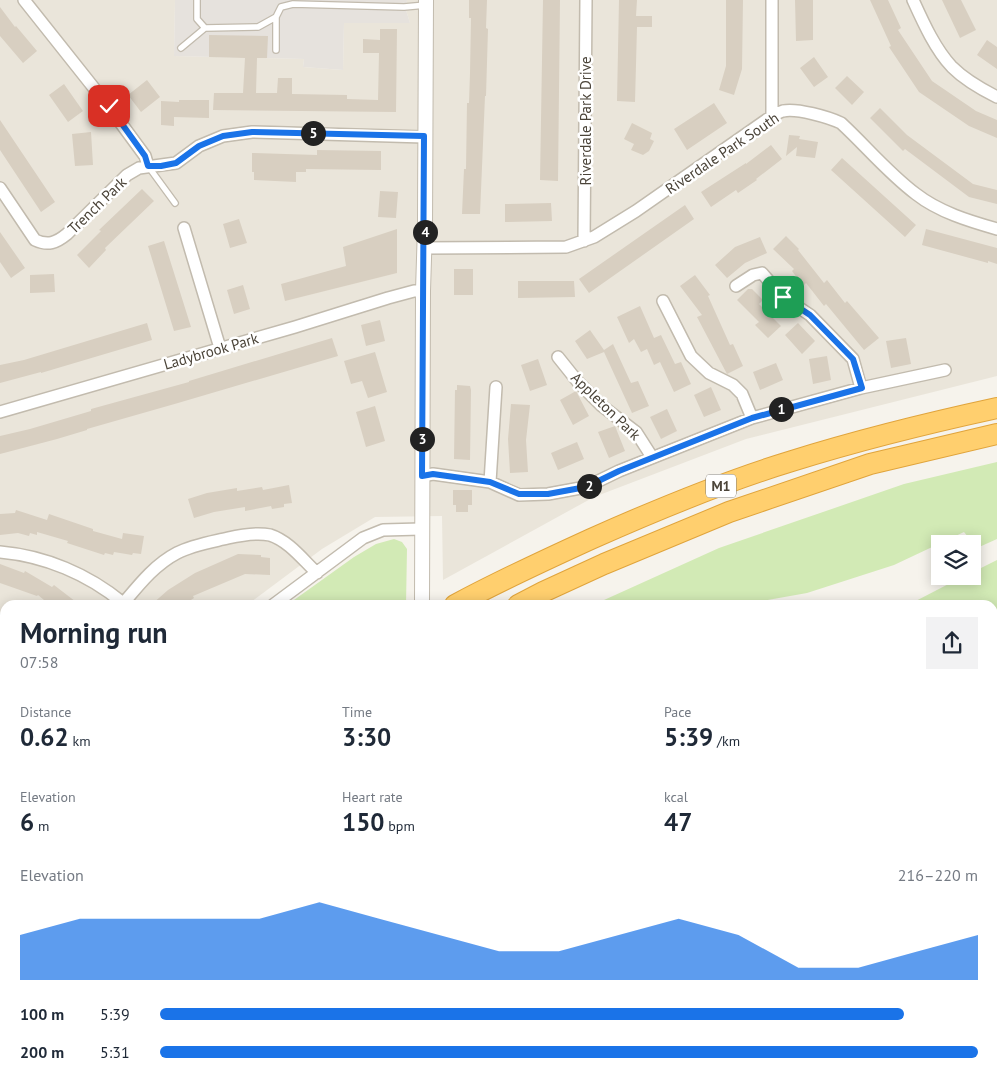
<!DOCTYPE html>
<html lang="en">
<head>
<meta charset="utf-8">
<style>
	:root { --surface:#fff; --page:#f2f2f3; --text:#1f2937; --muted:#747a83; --accent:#1a73e8 }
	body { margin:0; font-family:"PT Sans",sans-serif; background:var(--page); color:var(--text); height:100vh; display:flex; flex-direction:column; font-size:19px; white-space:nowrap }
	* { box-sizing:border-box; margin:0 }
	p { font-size:16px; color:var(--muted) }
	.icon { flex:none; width:28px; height:28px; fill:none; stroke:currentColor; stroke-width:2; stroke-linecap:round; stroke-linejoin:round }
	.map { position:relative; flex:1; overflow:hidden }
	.details { position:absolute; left:0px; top:600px; width:998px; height:481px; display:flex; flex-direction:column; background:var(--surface); border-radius:15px 15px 0 0; box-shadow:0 2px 12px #0003 }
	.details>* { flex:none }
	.tools { position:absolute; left:931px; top:535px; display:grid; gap:10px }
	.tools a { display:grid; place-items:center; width:50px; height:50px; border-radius:0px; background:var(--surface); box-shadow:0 2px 12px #0003; font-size:25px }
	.pin { position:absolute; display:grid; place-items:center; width:42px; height:42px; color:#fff; margin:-21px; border-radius:10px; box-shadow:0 2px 8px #0006 }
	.km { position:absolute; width:25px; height:25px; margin:-12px; border-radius:50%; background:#222; color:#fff; font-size:14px; line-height:25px; text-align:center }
	.round { display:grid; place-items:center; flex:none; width:52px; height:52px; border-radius:0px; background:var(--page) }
	.summary { display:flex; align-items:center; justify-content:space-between; height:85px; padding:0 20px }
	h1 { font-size:28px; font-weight:700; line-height:38px }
	.stats { display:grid; grid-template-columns:repeat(3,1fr); gap:8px; height:85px; padding:5px 20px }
	.stats div { display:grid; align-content:center }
	.stats b { font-size:25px; font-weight:700 }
	.stats small { font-size:14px; font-weight:400 }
	.stats p { font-size:14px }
	.chart { height:140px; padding:10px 20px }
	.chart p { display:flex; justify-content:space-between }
	.chart svg { width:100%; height:90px; margin-top:5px; fill:var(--accent); opacity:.7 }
	ul { padding:0 20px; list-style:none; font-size:16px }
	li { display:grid; grid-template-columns:80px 60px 1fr; align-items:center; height:38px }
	li i { height:12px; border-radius:6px; background:var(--accent) }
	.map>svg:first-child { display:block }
	.residential { fill:#eae5da }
	.industrial { fill:#e6e2dd }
	.green { fill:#d2eab5 }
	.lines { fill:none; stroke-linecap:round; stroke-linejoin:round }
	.stream { stroke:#a9d4f2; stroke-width:4.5 }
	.building { fill:#d8cfc1 }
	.service-casing { stroke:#c2bbae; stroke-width:8 }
	.minor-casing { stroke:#c2bbae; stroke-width:14 }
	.tertiary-casing { stroke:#c2bbae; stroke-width:16 }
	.motorway-casing { stroke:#e0a43c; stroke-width:22 }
	.service { stroke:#fff; stroke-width:5.5 }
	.minor { stroke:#fff; stroke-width:11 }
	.tertiary { stroke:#fff; stroke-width:14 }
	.motorway { stroke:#ffcf6e; stroke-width:20 }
	.route-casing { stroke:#fff; stroke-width:10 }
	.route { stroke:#1a73e8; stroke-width:6 }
	.labels { text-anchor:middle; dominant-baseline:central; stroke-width:5; stroke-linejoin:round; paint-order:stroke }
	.shield { fill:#fff; stroke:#817c74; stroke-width:1 }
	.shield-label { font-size:14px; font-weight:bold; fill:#4b4439 }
	.street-label { font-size:15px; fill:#4b4439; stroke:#fff }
</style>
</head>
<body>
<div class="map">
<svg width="997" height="1081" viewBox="0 0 997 1081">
	<rect width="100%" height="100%" fill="#f6f3ec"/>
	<path class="residential" d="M0,0H175L174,56L304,59L303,67L343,70L344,23H410L406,10L407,0H997V376L746,439L594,497L443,580L442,516L375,517L322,549L247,605H5V834L0,839Z
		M5,1015V1076H668L671,1081H0V1021Z"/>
	<path class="industrial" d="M175,0H407L406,10L410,23H344L343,70L303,67L304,59L174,56Z"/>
	<path class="green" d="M997,462V539L977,548L964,532L894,565L807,593L739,605H593L719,548L904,484Z
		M394,539L402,542L407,549L406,605H287L354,557L376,544Z
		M997,560V748L993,751L992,605H908L964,576H972L973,572Z
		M993,811L997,821V930L993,932Z
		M997,963V1081H831L828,1076H992V966Z"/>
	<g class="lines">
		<path class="stream" d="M0,616L5,619"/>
	</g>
	<path class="building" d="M469,0H487L486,28L488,29L486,96H485L480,214H462L464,169H466L467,103H469L470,73L471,18H469Z
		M543,0H560L558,181L540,180Z
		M619,0H637L636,16H652V27H637L635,102L617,101Z
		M726,0H743L742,69L734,95L719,90L726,66Z
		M795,0H813V40L796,41Z
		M870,0H888L901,28L898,30L932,81L976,111L997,120V138L969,126L919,92L889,47L891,46Z
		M942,0H961L976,30L960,38Z
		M0,7L15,27L16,26L37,51L23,63L0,36Z
		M380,29H397L396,112L213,110L214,93H243L245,58L209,57V35L268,36L267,58H257L256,93H277L278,78H292V94L347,95V99L378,100L379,53H363V39L380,40Z
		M987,40L997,47V69L977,55Z
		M814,57L828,77L814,87L800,68Z
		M847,76L864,92L852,105L835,88Z
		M147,80L160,97L141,112L128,95Z
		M64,84L83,111L68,122L49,95Z
		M179,100H209V118L174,117V126L161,125V101L179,102Z
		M714,103L727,123L687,150L674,129Z
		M880,108L907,135L973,184L997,190V204L969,197L905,149L903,151L870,118Z
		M0,120L55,202L41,212L0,150Z
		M632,123L652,133L650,139L654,141L649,151L643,155L631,150L634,144L624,139Z
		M91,132L93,165L75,166L72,134Z
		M789,135L800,136L799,139L818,142L815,158L796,156L797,147L786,156Z
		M771,145L782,159L756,179L757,180L738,193L736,190L711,207L701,192L746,163V164Z
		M317,150L381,151V170L306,169V172H296V182L254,180V172H252V153L317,155Z
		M842,158L916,225L905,237L831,170Z
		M142,189L154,201L105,248L106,250L89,268L77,255L101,231L99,230Z
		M380,191L398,192L396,218L378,217Z
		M551,203L552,221L505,222V204Z
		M685,205L694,219L589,293L579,279Z
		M239,219L247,243L230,248L223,224Z
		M397,229V273L285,301L281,284L346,266L343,247Z
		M926,229L997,248V264L988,261V263L922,245Z
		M0,232L25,268L11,278L0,262Z
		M786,236L799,249L798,250L824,283L827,280L845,303L847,301L879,338L864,350L826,304L824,306L806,283L803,286L792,271L794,269L773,249Z
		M760,237L767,253L745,263L727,278L715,265L735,247Z
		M164,241L191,327L174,331L148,246Z
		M454,269H473V295H454Z
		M54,274L55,292L30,293V275Z
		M695,275L710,295L708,296L730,345L733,344L743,366L727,374L697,317L702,315L680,286Z
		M518,281H574L575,297L518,298Z
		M243,285L250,309L234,314L227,290Z
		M748,289H752L763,300L759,304L781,326L768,338L755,325L759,322L737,300Z
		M640,306L654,338L661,335L675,364L681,362L691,384L674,392L660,362L654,365L647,349L641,352L634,339L629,343L617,317Z
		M380,320L385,341L366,346L361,325Z
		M147,323L152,340L41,373V372L0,383V365L24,360Z
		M798,323L815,341L802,354L785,335Z
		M590,330L604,350L613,344L631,383L638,381L649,406L632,413L604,352L587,359L575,341Z
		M332,338L338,356L178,403L87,429V430L57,439L0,454V436L30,429L91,411V409L189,382V381Z
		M906,338L911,364L891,368L886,341Z
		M375,352L387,392L368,398L362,381L351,384L344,361Z
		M827,356L831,380L813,384L809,359Z
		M538,359L547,385L530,391L521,365Z
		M776,363L783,380L760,390L753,372Z
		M457,385L470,386L471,390L470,460L454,459L455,390H457Z
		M711,387L721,410L704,417L694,395Z
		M576,391L589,416L573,425L560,400Z
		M511,404L530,405L526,440L528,472L510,473L508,439Z
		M375,406L385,441L366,447L356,412Z
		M667,409L677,431L661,439L650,417Z
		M615,426L625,451L609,458L598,432Z
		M577,442L584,459L558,470L551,453Z
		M289,485L292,503L284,504V507L272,509L271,506L245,511V507L214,512L194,518L188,499L207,493L237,488V491L262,487L263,490Z
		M453,490H472V505H468V512H456V505H453Z
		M16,510L47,520L49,514L93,529V531L122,539L123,533L144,536L141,554L133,553L132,555L114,552L113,555L105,553L104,555L67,543L68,541L37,532V535L30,533L29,536L18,533L0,535V514L15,513Z
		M238,554L261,555V557L270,558V575L245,574L193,596L194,598L183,605H151L168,590L195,573Z
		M0,564L24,573L25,571L52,587L54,585L80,605H50L38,595L37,596L0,583Z"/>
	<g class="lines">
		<defs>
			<path id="service" d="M197,0V19L205,28L258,27L276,17L281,7L293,4L404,7L426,5
				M181,48L205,28
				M276,50V17
				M148,166L175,203
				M680,1076L682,1081
				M582,1081L584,1076"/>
			<path id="minor" d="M24,0L109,107L145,156L148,166
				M913,0C923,22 935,49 952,67C963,78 983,90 997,97
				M772,116V0
				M0,188L35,240C48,246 56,243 67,234L127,175L139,168L176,163L199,146L223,136L252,132L424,137
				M184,228L220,348
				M584,241L586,0
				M424,248L566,247L594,237L636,211L772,116C775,115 779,112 783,111C797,108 828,117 841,123C866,146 888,173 916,194C939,212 969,221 997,229
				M736,286L753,275L762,273L783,297L810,315L853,359L861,388
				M663,301L691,356L709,373L733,385L742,394L752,418
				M558,357L578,382L602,406L636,432L652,457
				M0,412L295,327L388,298L414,291H423
				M422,476L433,474L490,482L519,495L548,494L586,487L619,471L752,418L861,388L945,370
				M490,482L496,387
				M0,552C45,556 88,574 123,603
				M122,605C138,586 154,565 177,553C192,545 211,542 228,538C241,535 256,532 270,535C289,541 303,560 317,573
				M273,605L363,538L383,530L421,529
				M0,741L5,736
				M0,859L5,854
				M447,1076V1081
				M565,1076V1081
				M120,1081L126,1076"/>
			<path id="tertiary" d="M422,605L423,291L425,226L426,0
				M419,1081V1076"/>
			<path id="motorway" d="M455,605C499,581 545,560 591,539C656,510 723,482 792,461C859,440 928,423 997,408
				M518,605L543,592L604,564L729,512L870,464L997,434
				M0,944L5,939
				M0,981L5,975"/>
		</defs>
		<use href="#service" class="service-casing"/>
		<use href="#minor" class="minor-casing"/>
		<use href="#tertiary" class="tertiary-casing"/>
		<use href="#motorway" class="motorway-casing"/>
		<use href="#service" class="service"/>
		<use href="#minor" class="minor"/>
		<use href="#tertiary" class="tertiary"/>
		<use href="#motorway" class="motorway"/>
	</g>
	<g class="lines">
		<defs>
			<path id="route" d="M109,106L145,156L148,166H161L176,163L199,146L223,136L252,132L424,136L422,476L433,474L490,482L519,494H548L586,487L619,471L752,418L862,388L853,359L810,315L783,297"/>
		</defs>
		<use href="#route" class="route-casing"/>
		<use href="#route" class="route"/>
	</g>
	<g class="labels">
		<rect class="shield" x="706" y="474.5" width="30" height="23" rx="4"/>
		<g class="shield-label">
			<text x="721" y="486">M1</text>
		</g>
		<g class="street-label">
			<text transform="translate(585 121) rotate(-90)">Riverdale Park Drive</text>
			<text transform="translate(722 153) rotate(-34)">Riverdale Park South</text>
			<text transform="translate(97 205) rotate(-44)">Trench Park</text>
			<text transform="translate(211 351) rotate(-16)">Ladybrook Park</text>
			<text transform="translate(606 406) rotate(44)">Appleton Park</text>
		</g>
	</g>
</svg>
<div class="tools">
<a><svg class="icon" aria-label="layers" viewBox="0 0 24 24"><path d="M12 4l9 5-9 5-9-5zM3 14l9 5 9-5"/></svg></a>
</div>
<div class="pin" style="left:783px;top:297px;background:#1e9e55"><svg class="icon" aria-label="arrive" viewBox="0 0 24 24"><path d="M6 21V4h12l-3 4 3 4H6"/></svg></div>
<div class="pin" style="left:109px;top:106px;background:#d93025"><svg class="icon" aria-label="check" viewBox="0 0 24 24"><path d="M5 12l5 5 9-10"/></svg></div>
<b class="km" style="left:781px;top:409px">1</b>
<b class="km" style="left:589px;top:486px">2</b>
<b class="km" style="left:422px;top:439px">3</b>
<b class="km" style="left:425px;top:232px">4</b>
<b class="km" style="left:313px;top:133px">5</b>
<section class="details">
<div class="summary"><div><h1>Morning run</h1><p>07:58</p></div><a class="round"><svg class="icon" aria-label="share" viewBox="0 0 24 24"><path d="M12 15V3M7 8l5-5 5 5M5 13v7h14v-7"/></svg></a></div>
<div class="stats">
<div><p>Distance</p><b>0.62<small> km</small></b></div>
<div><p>Time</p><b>3:30</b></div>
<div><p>Pace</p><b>5:39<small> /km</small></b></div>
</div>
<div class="stats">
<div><p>Elevation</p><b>6<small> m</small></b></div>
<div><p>Heart rate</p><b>150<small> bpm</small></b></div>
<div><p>kcal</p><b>47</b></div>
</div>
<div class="chart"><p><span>Elevation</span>216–220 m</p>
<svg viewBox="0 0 160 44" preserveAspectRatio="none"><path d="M0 44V22L10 14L20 14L30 14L40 14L50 6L60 14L70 22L80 30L90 30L100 22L110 14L120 22L130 38L140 38L150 30L160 22V44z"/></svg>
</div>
<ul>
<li><b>100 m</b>5:39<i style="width:91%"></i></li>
<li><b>200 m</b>5:31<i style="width:100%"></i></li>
</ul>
</section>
</div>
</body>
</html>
